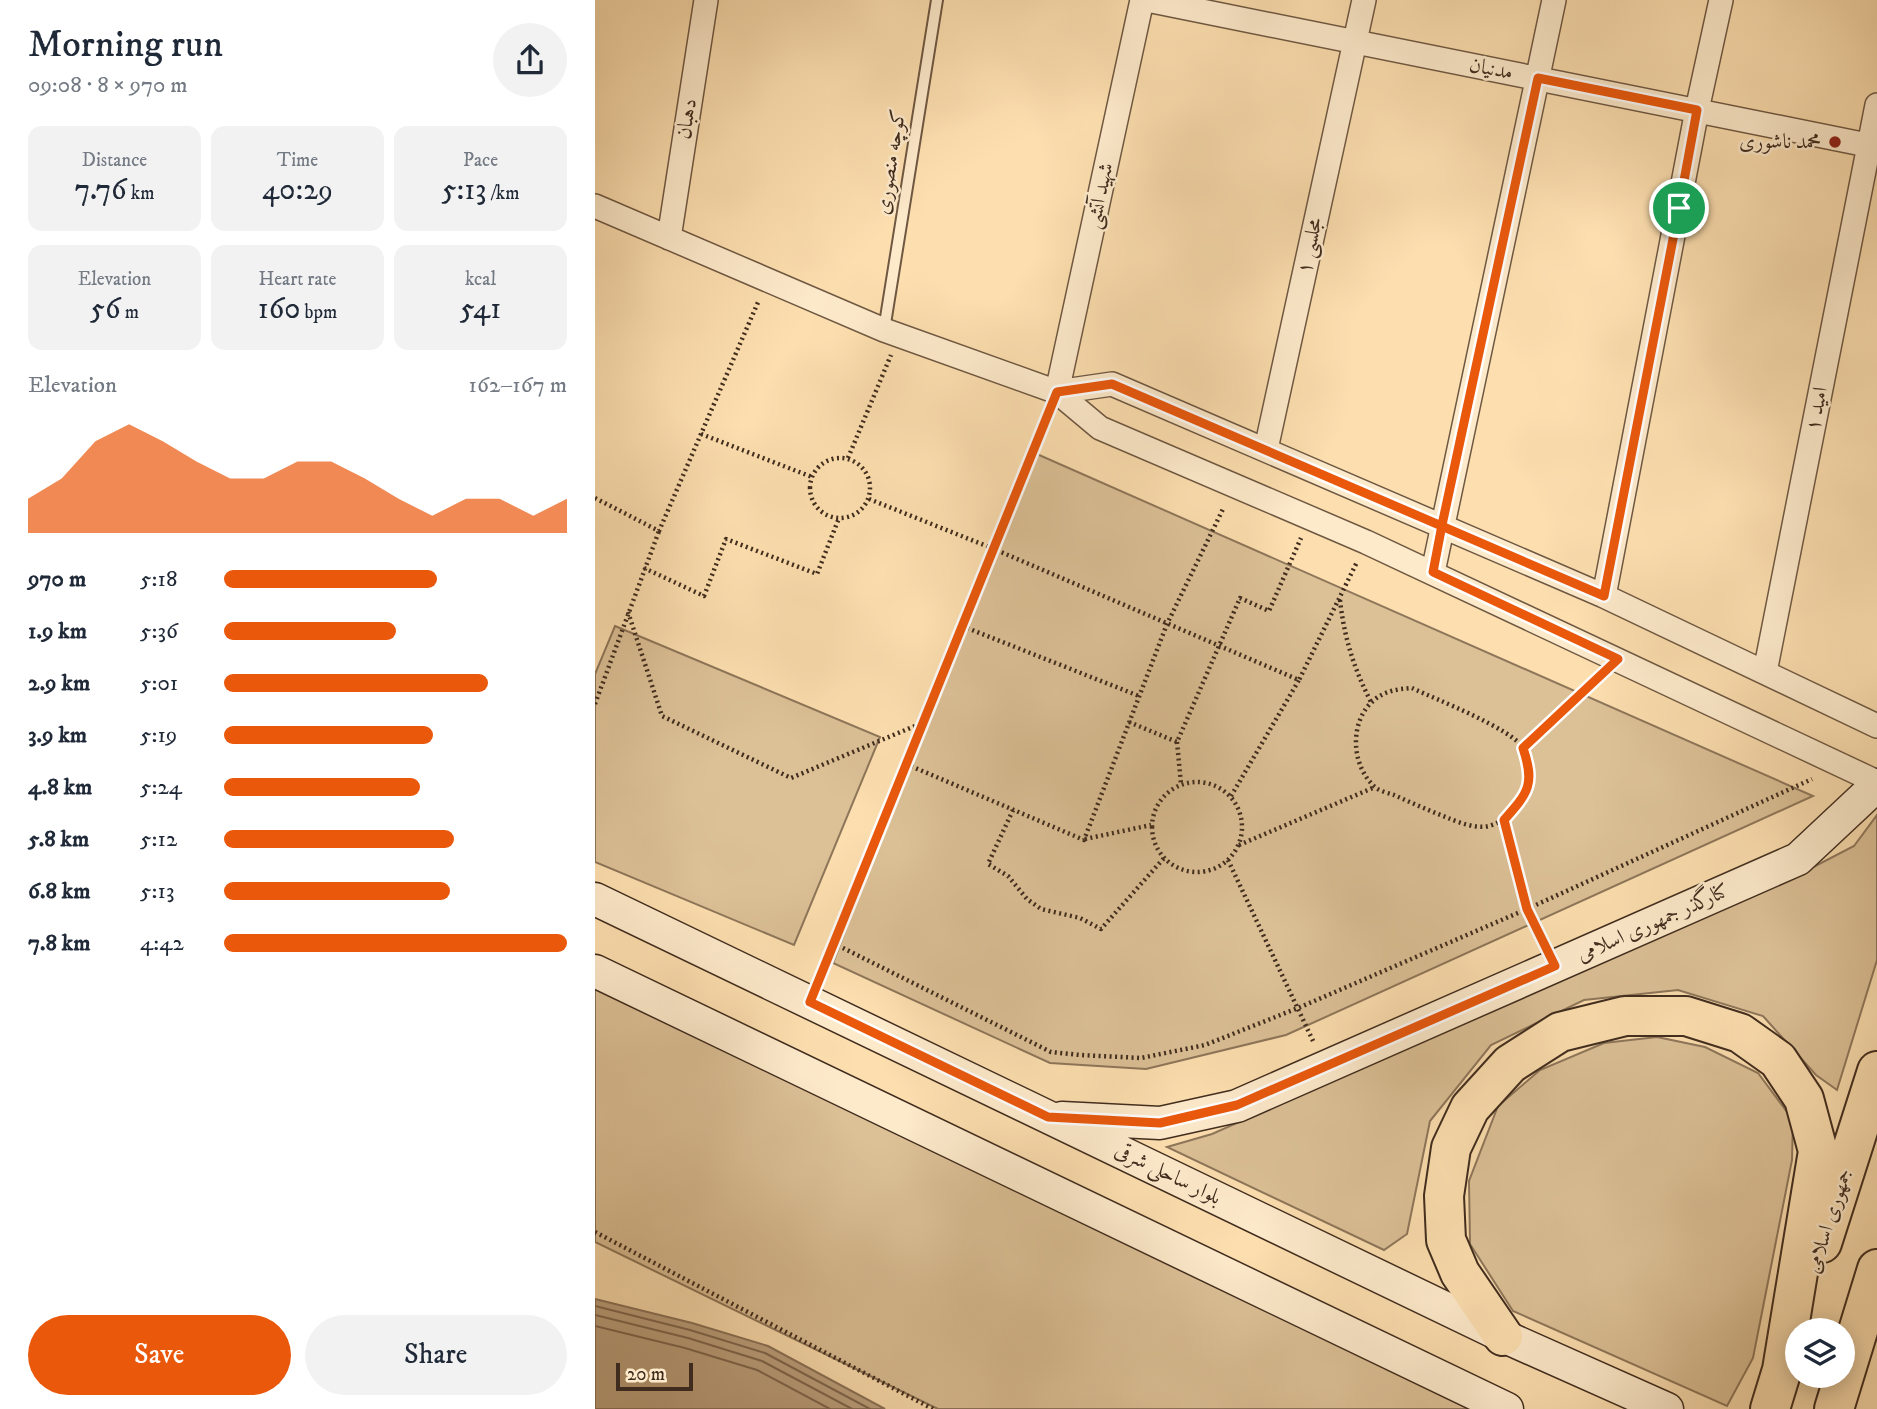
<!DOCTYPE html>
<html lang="en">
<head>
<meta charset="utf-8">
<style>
	:root { --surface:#fff; --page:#f2f2f3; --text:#1f2937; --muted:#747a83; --accent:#ea580c }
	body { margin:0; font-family:"IM FELL DW Pica",Amiri,serif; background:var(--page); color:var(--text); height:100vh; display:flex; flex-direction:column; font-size:26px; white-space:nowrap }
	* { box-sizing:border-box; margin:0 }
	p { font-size:23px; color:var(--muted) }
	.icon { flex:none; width:38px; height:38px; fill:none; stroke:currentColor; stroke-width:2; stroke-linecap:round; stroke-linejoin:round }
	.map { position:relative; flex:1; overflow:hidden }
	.panel { display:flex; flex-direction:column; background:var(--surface); width:595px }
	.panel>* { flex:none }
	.controls { position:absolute; left:1190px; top:1318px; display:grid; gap:14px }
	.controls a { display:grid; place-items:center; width:70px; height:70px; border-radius:50%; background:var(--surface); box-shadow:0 4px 18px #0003; font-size:35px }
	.scale { position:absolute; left:21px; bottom:18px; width:77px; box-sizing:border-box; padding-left:7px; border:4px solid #402c1e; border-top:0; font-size:19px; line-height:24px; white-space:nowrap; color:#402c1e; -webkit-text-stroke:5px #fdeacb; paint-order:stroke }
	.pin { position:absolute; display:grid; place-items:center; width:60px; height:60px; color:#fff; margin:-30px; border:4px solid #fff; border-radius:50%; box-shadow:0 2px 7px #0007 }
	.round { display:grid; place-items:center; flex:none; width:74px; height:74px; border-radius:37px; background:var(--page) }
	.summary { display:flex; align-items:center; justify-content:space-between; height:119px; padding:0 28px }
	h1 { font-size:38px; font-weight:600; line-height:52px }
	.metrics { display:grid; grid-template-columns:repeat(3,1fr); gap:10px; height:119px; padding:7px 28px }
	.metrics div { display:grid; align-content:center; border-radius:14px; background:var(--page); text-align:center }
	.metrics b { font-size:30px; font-weight:600 }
	.metrics small { font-size:19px; font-weight:400 }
	.metrics p { font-size:19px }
	.chart { height:196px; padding:14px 28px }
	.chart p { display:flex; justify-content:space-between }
	.chart svg { width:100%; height:126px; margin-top:7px; fill:var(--accent); opacity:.7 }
	.action { display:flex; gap:14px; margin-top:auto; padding:14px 28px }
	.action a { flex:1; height:80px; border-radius:42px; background:var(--accent); color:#fff; font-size:28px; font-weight:600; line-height:80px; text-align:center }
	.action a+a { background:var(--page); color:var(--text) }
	ul { padding:0 28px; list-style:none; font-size:23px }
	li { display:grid; grid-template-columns:112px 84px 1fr; align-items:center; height:52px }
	li i { height:18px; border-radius:9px; background:var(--accent) }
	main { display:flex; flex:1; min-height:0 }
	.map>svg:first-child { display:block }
	.green { fill:#dcc096; stroke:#8e765a; stroke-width:2 }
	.water { fill:#bca17e; stroke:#8a7258; stroke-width:2 }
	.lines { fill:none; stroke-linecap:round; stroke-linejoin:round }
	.shore { stroke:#7e664e; stroke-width:2 }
	.lane-casing { stroke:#6f5842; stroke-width:14 }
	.street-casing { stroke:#6f5842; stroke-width:26 }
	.secondary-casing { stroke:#402c1e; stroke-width:35 }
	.highway-casing { stroke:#402c1e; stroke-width:42 }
	.path { stroke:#402c1e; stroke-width:4.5; stroke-dasharray:2 3.5; stroke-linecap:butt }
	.lane { stroke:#fdeacb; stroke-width:10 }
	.street { stroke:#fdeacb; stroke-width:23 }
	.secondary { stroke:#fdeacb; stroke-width:32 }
	.highway { stroke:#fcdeaf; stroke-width:38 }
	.route-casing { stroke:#fff; stroke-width:14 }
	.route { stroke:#ea580c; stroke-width:9 }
	.poi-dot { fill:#8f2418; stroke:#fdeacb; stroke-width:2.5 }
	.labels { text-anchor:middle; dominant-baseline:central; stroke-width:5; stroke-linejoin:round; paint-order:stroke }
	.street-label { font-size:21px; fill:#402c1e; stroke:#fdeacb }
	.poi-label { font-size:21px; fill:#402c1e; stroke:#fdeacb; text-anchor:end }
</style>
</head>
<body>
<main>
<section class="panel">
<div class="summary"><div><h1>Morning run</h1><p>09:08 · 8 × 970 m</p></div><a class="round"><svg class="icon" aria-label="share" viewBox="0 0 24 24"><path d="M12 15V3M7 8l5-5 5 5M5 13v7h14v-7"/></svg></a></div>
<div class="metrics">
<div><p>Distance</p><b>7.76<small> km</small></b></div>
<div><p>Time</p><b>40:29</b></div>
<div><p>Pace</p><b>5:13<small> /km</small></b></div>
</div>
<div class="metrics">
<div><p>Elevation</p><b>56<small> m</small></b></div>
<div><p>Heart rate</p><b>160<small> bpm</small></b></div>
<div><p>kcal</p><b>541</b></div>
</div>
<div class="chart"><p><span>Elevation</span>162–167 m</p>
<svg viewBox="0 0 160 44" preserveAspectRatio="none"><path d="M0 44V32L10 25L20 12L30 6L40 12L50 19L60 25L70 25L80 19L90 19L100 25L110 32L120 38L130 32L140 32L150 38L160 32V44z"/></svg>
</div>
<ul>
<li><b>970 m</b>5:18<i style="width:62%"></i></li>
<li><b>1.9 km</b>5:36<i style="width:50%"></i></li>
<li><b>2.9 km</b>5:01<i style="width:77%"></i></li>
<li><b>3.9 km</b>5:19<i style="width:61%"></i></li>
<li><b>4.8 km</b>5:24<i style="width:57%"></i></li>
<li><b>5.8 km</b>5:12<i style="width:67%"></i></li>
<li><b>6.8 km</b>5:13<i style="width:66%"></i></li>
<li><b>7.8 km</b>4:42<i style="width:100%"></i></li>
</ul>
<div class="action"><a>Save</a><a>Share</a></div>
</section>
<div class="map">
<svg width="1282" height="1409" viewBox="0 0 1282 1409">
	<rect width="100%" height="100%" fill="#fcdeaf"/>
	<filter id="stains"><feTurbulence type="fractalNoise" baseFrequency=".00286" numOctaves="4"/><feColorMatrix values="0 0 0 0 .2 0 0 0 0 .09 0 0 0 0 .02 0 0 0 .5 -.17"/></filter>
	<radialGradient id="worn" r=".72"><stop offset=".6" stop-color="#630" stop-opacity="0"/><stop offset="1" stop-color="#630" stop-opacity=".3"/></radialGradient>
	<path class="green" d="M435,451L1218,796L691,1035L551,1069L455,1063L238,963Z
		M20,626L285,737L199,945L0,862V674Z
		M1282,815V960L1242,1090L1221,1075L1168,1016L1083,990L989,1000L896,1045L835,1121L812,1234L789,1250L572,1147L617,1134L1203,875L1259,846Z
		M0,970L892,1409H343L0,1242Z
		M1062,1037L1110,1047L1163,1073L1198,1120L1197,1160L1158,1358L1132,1406L918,1311L875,1244L874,1181L903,1106L945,1070L1009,1043Z"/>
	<path class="water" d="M0,1299L97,1323L173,1346L290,1409H0Z"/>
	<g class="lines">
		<path class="shore" d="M0,1306L95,1330L170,1353L275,1409
			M0,1315L93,1338L167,1361L257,1409
			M0,1326L90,1348L162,1370L235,1409"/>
		<defs>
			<path id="lane" d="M289,330L342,0"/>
			<path id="street" d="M552,0L1282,147
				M0,206L289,330L462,392L505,428L771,542L1282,782
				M74,238L111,0
				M462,392L517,384L1009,596L1282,726
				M462,392L547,0
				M671,449L769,0
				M838,572L959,0
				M1009,596L1102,110L1126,0
				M1170,672L1282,105"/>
			<path id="secondary" d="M0,899L908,1336L1072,1409
				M0,971L912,1409
				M467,1118L565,1123L642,1106L1203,859L1282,785"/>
			<path id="highway" d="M1227,1243L1282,1071
				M908,1336L865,1273L851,1240L849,1196L856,1148L875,1108L915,1064L965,1032L1030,1016H1091L1145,1033L1183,1060L1209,1099L1223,1151L1187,1370
				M1175,1409L1194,1347
				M1239,1409L1282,1269"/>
		</defs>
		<use href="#lane" class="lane-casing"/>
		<use href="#street" class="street-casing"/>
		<use href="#secondary" class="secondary-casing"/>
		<use href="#highway" class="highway-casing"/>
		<path class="path" d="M106,434L217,477
			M215 488a30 30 0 1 1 60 0a30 30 0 1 1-60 0Z
			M253,458L296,355
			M0,498L64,531L164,300
			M274,499L399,549L704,680L762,562
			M49,568L109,596L131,539L222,574L244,518
			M745,600C749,637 759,669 776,702
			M33,612L67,716L196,778L327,723
			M367,626L544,696
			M817,688C840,699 918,729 929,749C944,777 926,817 894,826C882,829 865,823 853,818C835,811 817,803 799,795C793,793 784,791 780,787C756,766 754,722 778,701C789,691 802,689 817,688Z
			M0,704L64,531
			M534,722L582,742L645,598L674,611L706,538
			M582,742L586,784
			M928,748L1004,677
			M311,764L489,840L572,624L629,507
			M557 827a45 45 0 1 1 90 0a45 45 0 1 1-90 0Z
			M636,796L704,680
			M418,810L393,864L413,876L432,899L446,909L485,918L506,929L569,858
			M909,820L932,909L948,942
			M490,839L556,825
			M644,845L780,787
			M633,860L719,1043
			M238,943L456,1052L485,1055L546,1058L610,1045L703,1008L932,909L1217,779
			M224,979L454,413
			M0,1232L338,1409"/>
		<use href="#lane" class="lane"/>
		<use href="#street" class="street"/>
		<use href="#secondary" class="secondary"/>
		<use href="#highway" class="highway"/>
	</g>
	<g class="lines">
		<defs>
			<path id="route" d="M1084,208L1009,596L517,384L462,392L215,1002L453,1117L565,1123L642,1105L960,966L932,909L909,820C934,792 940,784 928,748L1023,659L838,572L847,525L943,78L1102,110L1084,208"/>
		</defs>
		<use href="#route" class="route-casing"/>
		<use href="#route" class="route"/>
	</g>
	<circle class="poi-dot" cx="1240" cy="142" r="7"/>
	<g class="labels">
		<g class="street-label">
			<text transform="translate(896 69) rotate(11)">مدنیان</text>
			<text transform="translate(92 119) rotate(-81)">دهبان</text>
			<text transform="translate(296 162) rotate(-81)">کوچه منصوری</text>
			<text transform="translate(505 196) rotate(-78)">شهید آتشی</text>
			<text transform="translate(715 246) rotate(-78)">مجلسی ۱</text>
			<text transform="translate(1222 409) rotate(-79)">امید ۱</text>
			<text transform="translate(1058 923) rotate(-24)">کنارگذر جمهوری اسلامی</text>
			<text transform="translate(573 1174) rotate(26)">بلوار ساحلی شرقی</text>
			<text transform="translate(1234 1221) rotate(-72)">جمهوری اسلامی</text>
		</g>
		<g class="poi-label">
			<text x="1226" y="142">محمد ناشوری</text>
		</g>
	</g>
	<rect width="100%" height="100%" filter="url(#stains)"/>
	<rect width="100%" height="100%" fill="url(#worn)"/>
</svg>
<div class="controls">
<a><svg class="icon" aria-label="layers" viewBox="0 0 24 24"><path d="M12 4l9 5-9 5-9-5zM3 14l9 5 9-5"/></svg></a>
</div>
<div class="scale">20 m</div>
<div class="pin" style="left:1084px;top:208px;background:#1e9e55"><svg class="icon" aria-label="arrive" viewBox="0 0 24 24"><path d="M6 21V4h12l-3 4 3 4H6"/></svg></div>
</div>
</main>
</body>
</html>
